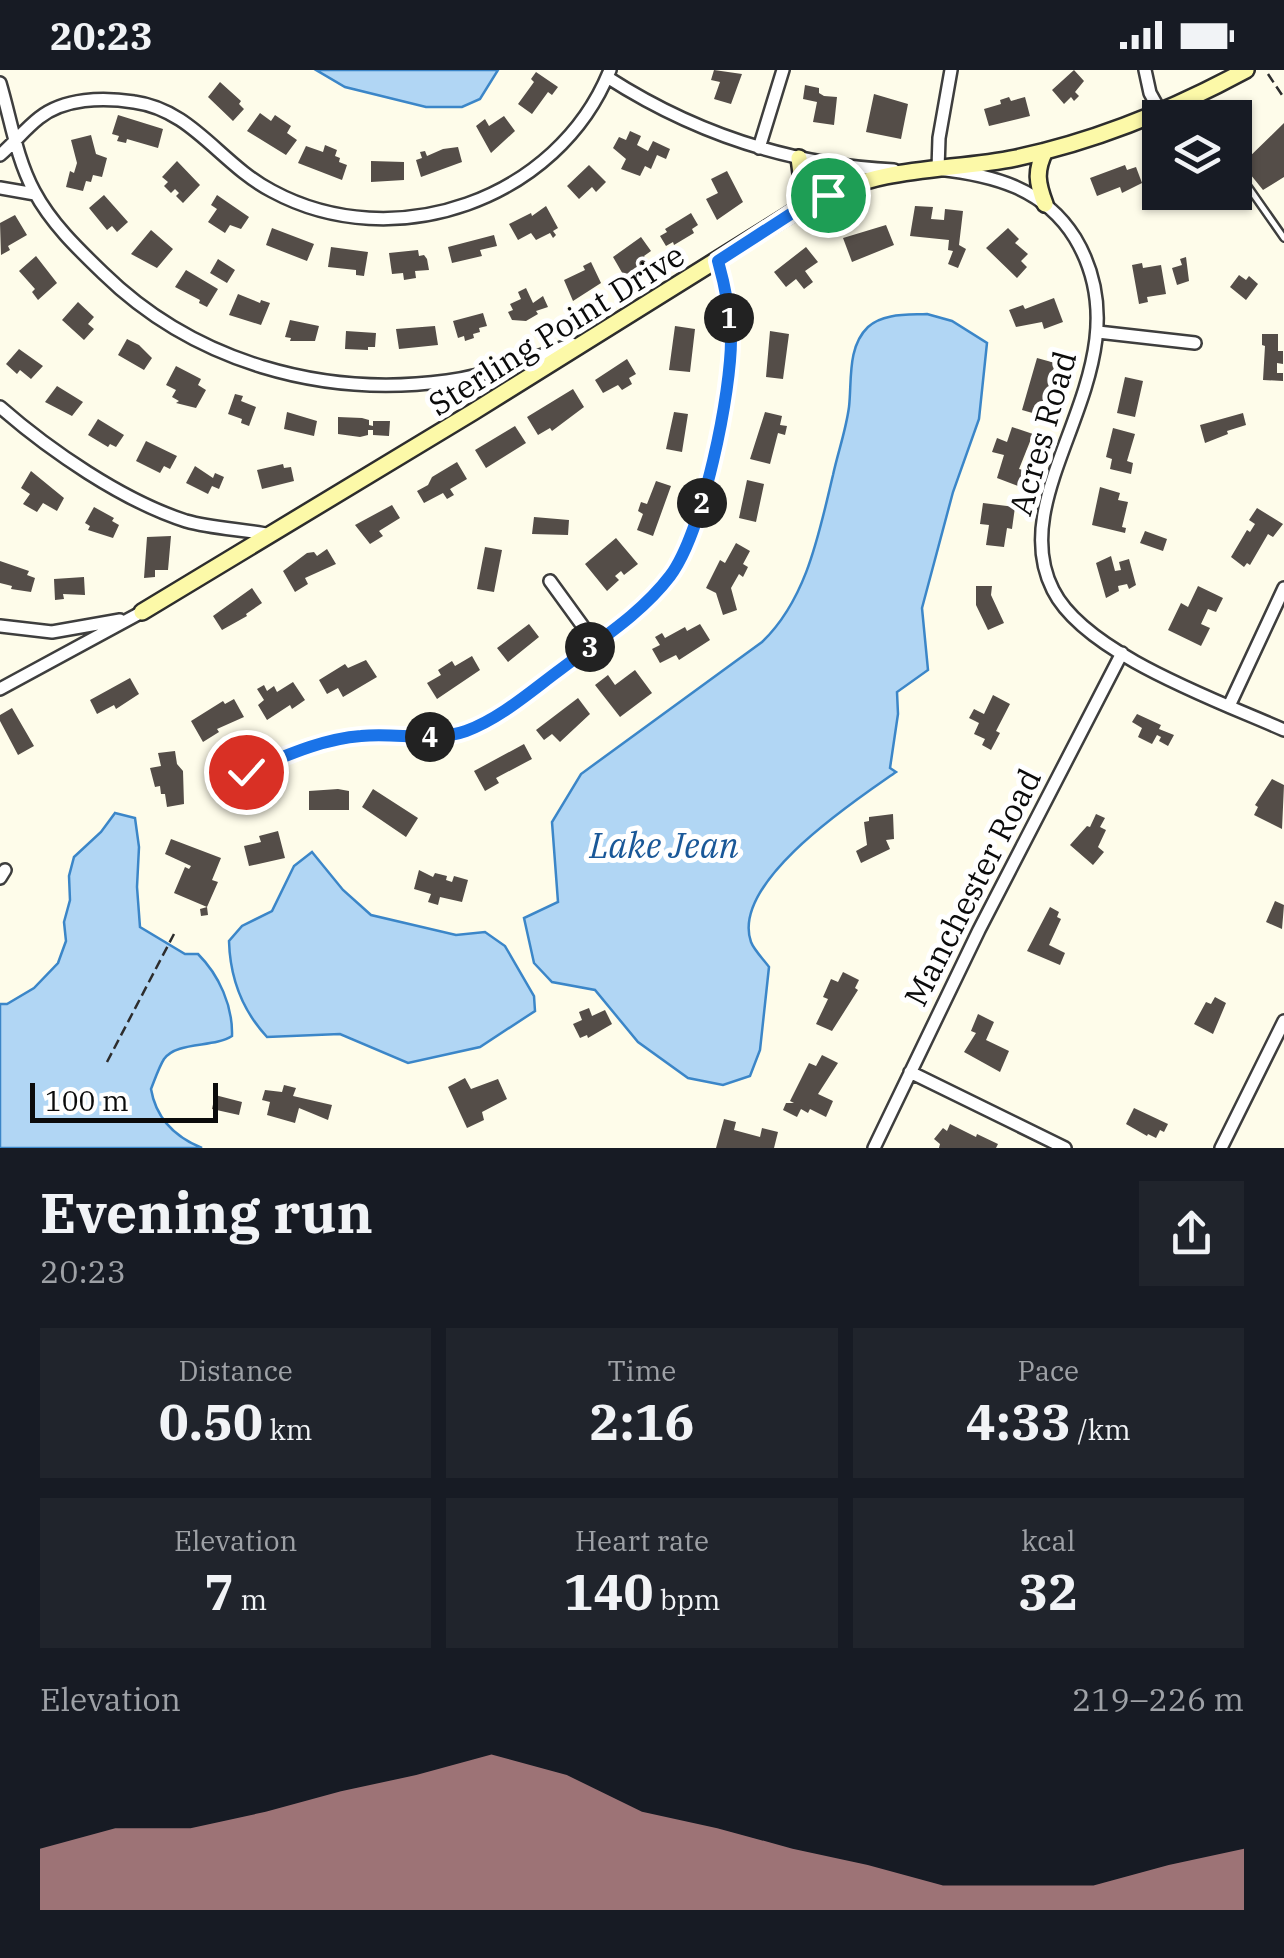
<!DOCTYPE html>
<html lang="en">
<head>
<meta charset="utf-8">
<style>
	:root { --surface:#171b24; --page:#20242c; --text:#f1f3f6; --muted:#9ea1a6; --accent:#d6999a }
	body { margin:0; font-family:"IBM Plex Serif",serif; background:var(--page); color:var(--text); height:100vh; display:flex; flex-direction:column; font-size:38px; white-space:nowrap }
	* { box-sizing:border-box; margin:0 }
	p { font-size:32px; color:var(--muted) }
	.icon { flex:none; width:55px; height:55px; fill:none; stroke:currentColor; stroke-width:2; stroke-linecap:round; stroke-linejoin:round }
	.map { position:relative; height:1078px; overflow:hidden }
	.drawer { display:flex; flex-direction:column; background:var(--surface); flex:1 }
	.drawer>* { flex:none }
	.buttons { position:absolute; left:1142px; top:30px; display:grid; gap:20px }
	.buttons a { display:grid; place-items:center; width:110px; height:110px; border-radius:0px; background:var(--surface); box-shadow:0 2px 8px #0004; font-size:50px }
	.scale { position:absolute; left:30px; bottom:25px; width:188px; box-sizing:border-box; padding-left:10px; border:5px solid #0b0b0b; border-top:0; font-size:28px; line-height:35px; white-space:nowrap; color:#0b0b0b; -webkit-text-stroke:8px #fff; paint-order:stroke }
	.pin { position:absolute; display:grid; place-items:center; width:85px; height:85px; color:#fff; margin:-42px; border:5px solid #fff; border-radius:50%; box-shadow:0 2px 10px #0007 }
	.km { position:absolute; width:50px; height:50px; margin:-25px; border-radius:50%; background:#222; color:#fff; font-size:28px; line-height:50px; text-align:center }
	.round { display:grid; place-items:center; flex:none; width:105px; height:105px; border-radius:0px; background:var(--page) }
	.overview { display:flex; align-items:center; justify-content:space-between; height:170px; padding:0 40px }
	h1 { font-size:55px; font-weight:700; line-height:75px }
	.figures { display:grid; grid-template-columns:repeat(3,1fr); gap:15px; height:170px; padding:10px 40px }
	.figures div { display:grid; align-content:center; border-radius:0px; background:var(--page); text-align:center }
	.figures b { font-size:50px; font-weight:700 }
	.figures small { font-size:28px; font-weight:400 }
	.figures p { font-size:28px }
	.chart { height:280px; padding:20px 40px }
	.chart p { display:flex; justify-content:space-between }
	.chart svg { width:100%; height:180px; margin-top:10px; fill:var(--accent); opacity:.7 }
	.status { display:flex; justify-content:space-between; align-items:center; height:70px; padding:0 50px; background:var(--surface); direction:ltr }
	.status svg { height:28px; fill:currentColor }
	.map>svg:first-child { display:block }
	.water { fill:#b1d6f4; stroke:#3b86c8; stroke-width:2.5 }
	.building { fill:#544d48 }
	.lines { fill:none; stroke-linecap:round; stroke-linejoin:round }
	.lane-casing { stroke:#3e3e3e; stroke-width:10 }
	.street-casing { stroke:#3e3e3e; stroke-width:16 }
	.secondary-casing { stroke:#2d2d2d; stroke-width:20 }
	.path { stroke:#2d2d2d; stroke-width:2.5; stroke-dasharray:10 5; stroke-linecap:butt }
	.lane { stroke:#fff; stroke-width:5 }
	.street { stroke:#fff; stroke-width:11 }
	.secondary { stroke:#fcf9a8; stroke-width:15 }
	.route-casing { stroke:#fff; stroke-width:20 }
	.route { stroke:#1a73e8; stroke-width:12 }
	.labels { text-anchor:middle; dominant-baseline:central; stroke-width:10; stroke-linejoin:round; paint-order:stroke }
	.street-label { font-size:32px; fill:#0b0b0b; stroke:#fff }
	.water-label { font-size:35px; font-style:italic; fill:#1a5898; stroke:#fff }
</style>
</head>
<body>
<div class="status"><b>20:23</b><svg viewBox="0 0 49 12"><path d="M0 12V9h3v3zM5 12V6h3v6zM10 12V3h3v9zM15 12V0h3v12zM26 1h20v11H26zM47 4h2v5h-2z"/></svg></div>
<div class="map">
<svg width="1284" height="1078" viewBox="0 0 1284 1078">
	<rect width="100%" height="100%" fill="#fefcea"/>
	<path class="water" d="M316,0H498L480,29L462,37H426L345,17Z
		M927,244L952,251L987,273L979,349L953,422L922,538L928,600L897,622L898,644L890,698L896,702C856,730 730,812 751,872C754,880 764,890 769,897L760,980L750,1006L723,1015L688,1008L638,972L595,920L552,912L534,893L524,848L558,832L552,752L581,704L762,572C807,529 819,463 833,405C838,382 846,360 849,337C852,311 847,277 868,257C883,243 908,245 927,244Z
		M115,743L135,748L139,777L137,817L140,857L185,884H198C219,905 233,936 232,966C214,978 177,971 164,989C159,997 155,1009 151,1019C156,1049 175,1067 202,1078H0V934H7L34,918L58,893L66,871L64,852L70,830L69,806L74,787L101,762Z
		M312,782L343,820L371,845L456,865L485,862L505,876L534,926L535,941L480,977L408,993L340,964L267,967C242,940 230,907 229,871L242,856L272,841L294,796Z"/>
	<path class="building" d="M714,0L742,4L731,34L714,29L720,12L711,10Z
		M1074,0L1084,11L1075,22L1079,26L1074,31L1071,27L1064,34L1052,20Z
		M536,2L558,17L552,25L548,22L532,44L518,34L534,12L531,9Z
		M220,12L241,31L239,34L244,39L233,51L208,27Z
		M805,15L819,18V23L824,26L837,27L834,55L813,52L817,32L803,29Z
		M874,24L908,34L901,69L866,62Z
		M1009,27L1011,31L1025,27L1030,46L989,56L984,39L1001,34L1000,30Z
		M260,43L271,51L275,45L291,56L287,63L297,70L286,85L247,61Z
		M118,45L163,59L158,78L127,69L126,73L117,71L119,66L112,64Z
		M504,46L515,61L491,83L476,56L485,49L489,56Z
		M1284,53V107L1263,120L1242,94Z
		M630,61L641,66L637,75L648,81L653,71L670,79L666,89L657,85L651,99L645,96L640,106L621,99L626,89L613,78L619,67L626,70Z
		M91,65L96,84L107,88L102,107L93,105L91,112L86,111L83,121L66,117L70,101L74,103L77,93L71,70Z
		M325,75L337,80L335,86L340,88L339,92L347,95L342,110L298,93L306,76L323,82Z
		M458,77L462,92L421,107L416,90L422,88L420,82L425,81L427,86L443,79Z
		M177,91L200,115L183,133L176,126L179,123L175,119L171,123L164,116L168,112L162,107Z
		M371,91L404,92V110L371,112Z
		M589,95L606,112L596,122L592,117L579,129L567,116Z
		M1125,95L1127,100L1136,97L1142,113L1122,123L1120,117L1097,126L1090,108Z
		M727,101L743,132L717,150L706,129L718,123L711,109Z
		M104,125L128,152L117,162L112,156L107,160L89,138Z
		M217,125L249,147L241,159L230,155L225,163L208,152L217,139L211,135Z
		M546,136L558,158L553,161L556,165L553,168L550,163L536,170L531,163L518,170L509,154L531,143L532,146Z
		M915,136L933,137L931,149L944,150L945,139L963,141L959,175L966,179L958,198L948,194L953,181L948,180L949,170L910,166Z
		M691,143L698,155L692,159L694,163L674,175L673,172L666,176L660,166L667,162L665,159Z
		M15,145L27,165L8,176L10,180L1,185L0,153Z
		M886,155L894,175L852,192L843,168Z
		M272,158L314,174L307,191L266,175Z
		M1008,158L1019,169L1015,173L1028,184L1021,191L1027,197L1017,208L986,178Z
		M151,160L173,179L157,198L131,184Z
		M494,165L497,176L480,180L482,186L452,193L448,177Z
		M641,167L651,181L644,186L647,191L624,206L613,187Z
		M331,177L368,182L364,206L356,205V200L328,197Z
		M806,177L818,192L805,201L813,212L804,219L796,209L786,217L774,202Z
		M418,180L419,186L424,185L427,189L429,200L415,201L416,208L404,210L403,203L392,204L389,183Z
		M36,186L57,213L38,230L32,222L35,219L19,201Z
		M1186,187L1189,211L1177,215L1172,198L1182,195L1180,189Z
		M218,189L235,200L227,213L210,203Z
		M591,192L601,213L573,231L564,210L585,200L583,196Z
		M1142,193L1143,198L1161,195L1166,224L1147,227L1148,232L1139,234L1132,195Z
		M186,200L218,219L207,237L199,233L200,230L175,217Z
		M1239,205L1246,210L1249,206L1258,214L1246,230L1230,217Z
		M526,218L533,233L543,226L548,237L536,241L538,244L526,251L512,250L508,242L513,240L510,234L521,229L518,222Z
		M238,224L260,233L261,230L270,233L261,255L229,245Z
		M1054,228L1063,252L1044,259L1042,252L1016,257L1009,240L1023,235L1025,239Z
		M78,232L94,247L88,254L94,259L84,270L62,250Z
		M483,243L487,256L479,258L480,262L473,264L474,268L465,271L464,266L458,268L453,251Z
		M290,250L319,256L315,271H290L291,268L285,267Z
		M435,256L438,275L399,279L396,259Z
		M675,256L695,259L690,302L669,300Z
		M346,261L376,263L375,277H368V280L345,279Z
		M770,261L789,264L783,309L766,307Z
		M1262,264H1278V281H1283V294L1277,293V303H1283V311L1263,310L1265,276L1262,275Z
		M127,269L139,275L152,288L144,300L118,285Z
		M19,279L43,296L31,309L20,300L17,304L6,294Z
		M1037,288L1055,293L1043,346L1022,340Z
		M627,289L636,304L629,308L632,314L622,320L618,315L603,323L595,310Z
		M176,296L201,309L198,315L206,320L196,338L176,333L179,331L172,327L176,320L166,315Z
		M1125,307L1143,311L1135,347L1117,343Z
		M57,316L83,332L72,346L45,332Z
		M573,319L584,337L552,361L550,358L538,365L527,347Z
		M235,324L243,326L241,331L256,337L249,356L241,353L242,349L228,344Z
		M287,342L317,351L314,366L284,359Z
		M674,342L688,344L682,382L666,379Z
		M765,342L782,346L780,355L787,356L785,365L778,363L770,394L750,389Z
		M1243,343L1246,355L1227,361L1228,364L1205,373L1200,355Z
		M338,347L362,348L369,350V355L373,356V351H390L389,366L373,365V360H368V365L360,367L338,364Z
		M98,349L124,365L116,377L110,374L108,377L88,365Z
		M515,356L526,373L486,398L475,380Z
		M1012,357L1033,364L1019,399L1023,400L1018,416L997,408L1004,385L992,382L997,368L1007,372Z
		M1113,358L1135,364L1127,391L1133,393L1131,404L1110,399L1112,389L1106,387Z
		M146,371L177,386L170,399L164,396L160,403L136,391Z
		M457,392L467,409L450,419L454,425L447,429L443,423L424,433L417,421L428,415L432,407Z
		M283,394L284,398L291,397L294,411L262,419L257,400Z
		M195,396L213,408L215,403L224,407L219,419L212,416L208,424L186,413Z
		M31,401L64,428L57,441L43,433L37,442L23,434L30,424L21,418Z
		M747,410L764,414L756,452L739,448Z
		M656,411L671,416L653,466L637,460L643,444L638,441L641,432L647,434Z
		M1100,417L1120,423L1118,430L1128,432L1122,457L1126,458L1125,463L1092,455Z
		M983,433L1015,437L1012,459L1007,458L1004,477L986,475L989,455L980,454Z
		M392,435L400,448L379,461L383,466L370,474L355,455Z
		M94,437L114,448L112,451L119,455L113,468L88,460L90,456L85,453Z
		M1257,438L1283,454L1273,467L1268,464L1250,495L1247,493L1244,497L1231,487L1247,460L1250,462L1255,454L1249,450Z
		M534,447L569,450L568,465L532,464Z
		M1145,461L1167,469L1163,481L1140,473Z
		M171,466L168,500H155V507L144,508L147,467Z
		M616,468L638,494L624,505L621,501L615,506L619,510L607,521L585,494Z
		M736,473L750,481L743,494L748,497L743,507L739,504L731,518L737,540L723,545L716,523L706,518L720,490L725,493Z
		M485,477L502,480L494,522L477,519Z
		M327,479L336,494L305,508L308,514L295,522L283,501L307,483L314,482L317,486Z
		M1111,486L1115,501L1121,500L1119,492L1129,489L1136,515L1129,519L1127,514L1118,516L1119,521L1106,528L1096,493Z
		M0,491L29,501L27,505L35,508L31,522L11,519L12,516L0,513Z
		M84,507L85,525L63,524L64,529L55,530L54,509Z
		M976,516H992L991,525L1004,553L988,560L976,535Z
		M1198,516L1223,528L1216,542L1208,539L1201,554L1210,558L1201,576L1168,560L1181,533L1188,537Z
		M252,518L262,533L246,544L247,546L222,560L213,546Z
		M529,554L539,567L508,592L497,578Z
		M700,554L710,570L679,590L676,585L660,593L652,579L660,575L655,567L662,563L665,568L685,557L687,561Z
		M472,586L480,600L437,629L427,613L441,605L438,600L452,591L455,596Z
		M366,590L377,607L343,627L338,618L327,624L319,610L345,594L348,598Z
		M635,600L652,623L620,647L595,615L608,605L615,615Z
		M130,608L139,624L116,639L114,635L97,644L90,630Z
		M293,612L305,630L292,639L290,635L267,650L258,635L264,630L257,619L264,615L267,621L274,616L277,622Z
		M993,625L1010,634L996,661L1000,663L991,680L982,675L985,669L974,664L979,653L969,648L974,639L984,644Z
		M578,628L590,644L560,672L552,664L544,670L536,660Z
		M234,629L244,647L217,659L219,662L203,672L191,651L223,631L225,634Z
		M12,638L34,676L18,685L0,651V645Z
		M1137,644L1161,655L1159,659L1174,665L1168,676L1159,671L1161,667L1157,665L1152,674L1138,667L1142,658L1132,652Z
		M524,674L532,689L496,708L499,713L485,721L474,701Z
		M175,681L177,694L183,701L184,734L167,737L165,724H161L160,716L155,717L150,698L161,696L158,683Z
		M1272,709L1284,715L1282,759L1254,745L1258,737L1255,735Z
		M338,719L349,721V740H309V721Z
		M373,719L418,748L406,767L362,737Z
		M893,744L894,769L886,770L890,779L861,793L856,781L867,775L864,752L869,751V747Z
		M1096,744L1105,748L1100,757L1106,760L1098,777L1104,782L1093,795L1070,775L1087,756L1090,757Z
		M278,761L285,788L249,796L244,776L261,772L259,766Z
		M171,769L221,788L212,810L218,812L207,837L208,845L201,846L200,839L207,837L174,823L185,797L189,799L191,796L165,784Z
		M419,800L433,807L435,803L447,806L446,810L452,812L454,806L468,810L462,832L440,827L438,835L428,832L431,824L414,819Z
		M1275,831L1284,835L1282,859L1266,852Z
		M1050,837L1059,842L1057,847L1061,849L1049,875L1065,883L1060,895L1027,881Z
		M843,902L859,910L855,918L858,920L832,961L816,954L828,929L823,927L831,909L838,912Z
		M1215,927L1226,933L1213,964L1194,954L1206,932L1211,934Z
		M589,938L592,946L605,940L612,954L588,968L587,965L580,968L573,954L582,950L579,942Z
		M978,944L994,952L986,970L1009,981L1000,1002L964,982L976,963L971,961Z
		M822,985L838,993L818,1024L833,1031L826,1047L810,1039L808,1043L801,1039L797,1047L783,1040L786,1033H794L790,1031L809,993L816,996Z
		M465,1008L471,1019L498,1009L507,1029L482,1042L484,1050L467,1058L448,1017Z
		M284,1015L296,1018L293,1026L332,1035L328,1050L299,1038L295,1053L267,1045L270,1032L262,1030L265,1020L282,1022Z
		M215,1025L242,1032L239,1045L212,1039Z
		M1134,1038L1168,1054L1164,1062L1160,1060L1156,1068L1148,1064L1147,1066L1126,1054Z
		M724,1049L736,1052L734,1060L760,1067L762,1058L778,1062L774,1078H716Z
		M950,1054L976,1067L977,1064L998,1074L996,1078H939L940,1074L934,1069L943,1058L947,1061Z"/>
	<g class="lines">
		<defs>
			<path id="lane" d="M1192,30L1202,48
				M1235,98L1284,168"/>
			<path id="street" d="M951,0L939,68L938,99C993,105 1044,118 1075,168C1152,296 1000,416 1053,520C1085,584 1219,631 1284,660
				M1145,0L1150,23L1160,41
				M607,7C694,63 791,95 894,100
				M0,13C11,50 16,87 34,121C51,153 77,178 103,203C194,292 322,328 447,311C489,305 533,289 572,274
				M759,78L783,0
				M0,85C14,73 25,59 39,48C64,28 103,27 134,32C193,40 220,94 272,121C394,187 558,130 610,0
				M0,118L35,124
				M1098,262L1195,273
				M0,337C49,380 123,431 186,451C214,459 243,459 271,465
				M550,511L595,573
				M0,556L52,562L120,550
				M0,619L142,542
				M1229,636L1284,518
				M245,702C283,687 321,669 361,666C396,662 432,673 466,661C501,648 531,621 561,599C599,570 642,545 670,506C703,461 732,322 731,266C730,240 725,216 718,191
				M0,808L5,800
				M910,1002L1065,1078
				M874,1078L979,860L1122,583
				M1221,1078L1284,951"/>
			<path id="secondary" d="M799,88L802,111L800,138
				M1045,134C1037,113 1035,101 1045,81
				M142,542L473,342L800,138C828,124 856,112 886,106C929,97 973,97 1016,88C1096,71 1174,39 1246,0"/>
		</defs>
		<use href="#lane" class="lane-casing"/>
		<use href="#street" class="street-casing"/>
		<use href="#secondary" class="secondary-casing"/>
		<path class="path" d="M1268,4L1284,28
			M107,992L174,864"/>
		<use href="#lane" class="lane"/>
		<use href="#street" class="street"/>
		<use href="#secondary" class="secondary"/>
	</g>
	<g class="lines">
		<defs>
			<path id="route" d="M246,702C283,687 321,669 361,666C396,662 432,673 466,661C501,648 531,621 561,599C599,570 641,544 670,506C703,462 732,321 731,266C730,240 725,216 718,191L800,138L828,125"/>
		</defs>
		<use href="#route" class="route-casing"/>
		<use href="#route" class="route"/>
	</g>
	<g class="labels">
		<g class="street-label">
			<text transform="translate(556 259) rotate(-32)">Sterling Point Drive</text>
			<text transform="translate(1042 363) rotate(-74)">Acres Road</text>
			<text transform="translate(972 817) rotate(-63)">Manchester Road</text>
		</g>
		<g class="water-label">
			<text x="664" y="775">Lake Jean</text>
		</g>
	</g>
</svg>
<div class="buttons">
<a><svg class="icon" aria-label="layers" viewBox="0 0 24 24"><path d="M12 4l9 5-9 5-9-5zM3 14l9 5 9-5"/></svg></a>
</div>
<div class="scale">100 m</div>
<div class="pin" style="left:828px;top:125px;background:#1e9e55"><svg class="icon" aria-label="arrive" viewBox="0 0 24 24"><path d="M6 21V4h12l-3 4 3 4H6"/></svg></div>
<div class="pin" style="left:246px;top:702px;background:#d93025"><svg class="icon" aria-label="check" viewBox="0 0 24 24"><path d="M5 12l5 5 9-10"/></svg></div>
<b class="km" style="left:729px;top:248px">1</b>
<b class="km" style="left:702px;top:433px">2</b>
<b class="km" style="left:590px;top:577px">3</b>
<b class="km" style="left:430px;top:667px">4</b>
</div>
<section class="drawer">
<div class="overview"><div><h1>Evening run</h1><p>20:23</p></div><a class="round"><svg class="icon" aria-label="share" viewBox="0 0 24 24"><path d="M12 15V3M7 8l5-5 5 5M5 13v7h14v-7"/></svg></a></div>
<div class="figures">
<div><p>Distance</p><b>0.50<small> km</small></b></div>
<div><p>Time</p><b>2:16</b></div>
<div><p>Pace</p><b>4:33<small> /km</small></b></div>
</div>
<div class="figures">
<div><p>Elevation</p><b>7<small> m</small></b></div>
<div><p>Heart rate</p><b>140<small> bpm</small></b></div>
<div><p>kcal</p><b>32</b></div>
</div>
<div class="chart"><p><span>Elevation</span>219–226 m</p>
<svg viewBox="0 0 160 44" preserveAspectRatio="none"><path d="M0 44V29L10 24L20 24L30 20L40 15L50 11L60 6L70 11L80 20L90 24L100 29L110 33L120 38L130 38L140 38L150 33L160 29V44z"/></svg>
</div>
</section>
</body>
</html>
